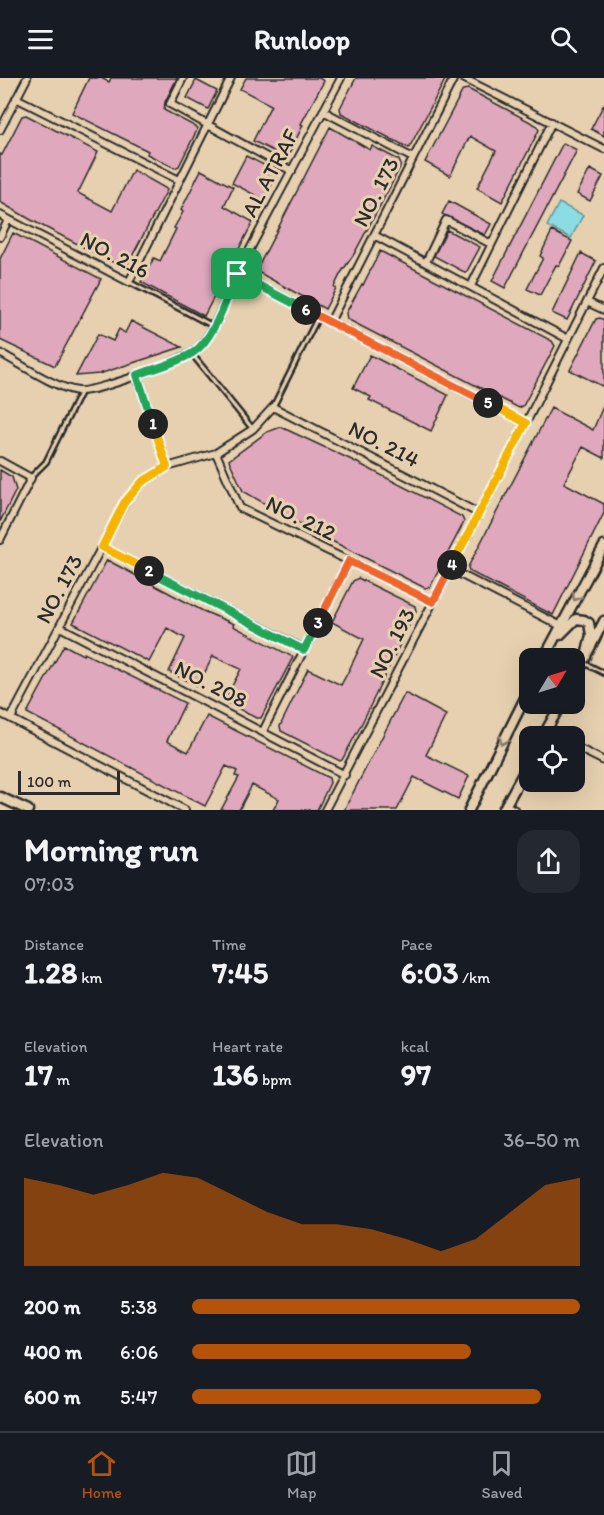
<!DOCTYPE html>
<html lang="en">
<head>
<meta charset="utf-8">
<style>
	:root { --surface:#171b24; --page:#242831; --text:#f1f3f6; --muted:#9ea1a6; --line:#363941; --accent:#b45309 }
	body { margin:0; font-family:Itim,sans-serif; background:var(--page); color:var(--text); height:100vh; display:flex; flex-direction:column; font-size:22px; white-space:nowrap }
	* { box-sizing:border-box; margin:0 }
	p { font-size:20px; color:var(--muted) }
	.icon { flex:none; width:33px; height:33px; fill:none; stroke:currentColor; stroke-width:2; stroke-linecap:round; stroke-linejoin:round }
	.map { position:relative; height:732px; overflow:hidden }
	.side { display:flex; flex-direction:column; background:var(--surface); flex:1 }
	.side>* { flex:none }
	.needle { width:39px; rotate:52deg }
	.fabs { position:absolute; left:519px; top:570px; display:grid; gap:12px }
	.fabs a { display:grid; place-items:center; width:66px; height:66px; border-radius:12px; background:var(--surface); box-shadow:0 6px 24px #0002; font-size:30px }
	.scale { position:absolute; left:18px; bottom:15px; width:102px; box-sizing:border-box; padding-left:6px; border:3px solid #2b2b2b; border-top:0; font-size:16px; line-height:21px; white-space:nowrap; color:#2b2b2b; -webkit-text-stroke:4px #e6d0af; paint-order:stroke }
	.pin { position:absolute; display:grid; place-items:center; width:51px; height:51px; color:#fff; margin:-26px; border-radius:12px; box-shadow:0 3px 9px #0006 }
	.km { position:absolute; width:30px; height:30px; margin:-15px; border-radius:50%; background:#222; color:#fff; font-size:16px; line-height:30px; text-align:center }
	.round { display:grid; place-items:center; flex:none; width:63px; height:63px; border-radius:18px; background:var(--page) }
	.headline { display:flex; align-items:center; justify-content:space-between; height:102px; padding:0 24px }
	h1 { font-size:33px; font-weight:800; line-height:45px }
	.stats { display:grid; grid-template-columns:repeat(3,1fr); gap:9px; height:102px; padding:6px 24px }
	.stats div { display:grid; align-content:center }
	.stats b { font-size:30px; font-weight:800 }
	.stats small { font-size:16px; font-weight:400 }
	.stats p { font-size:16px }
	.chart { height:168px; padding:12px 24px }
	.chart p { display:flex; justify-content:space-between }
	.chart svg { width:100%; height:108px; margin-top:6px; fill:var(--accent); opacity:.7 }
	ul { padding:0 24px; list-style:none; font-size:20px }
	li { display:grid; grid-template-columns:96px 72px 1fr; align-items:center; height:45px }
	li i { height:15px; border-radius:8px; background:var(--accent) }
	header { display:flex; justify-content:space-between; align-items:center; height:78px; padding:0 24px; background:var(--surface); font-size:27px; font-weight:800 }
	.tabs { display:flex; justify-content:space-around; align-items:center; height:84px; border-top:2px solid var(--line); background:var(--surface); font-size:16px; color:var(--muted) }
	.tabs a { display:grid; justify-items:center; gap:3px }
	.tabs .selected { color:var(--accent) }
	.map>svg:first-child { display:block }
	.water { fill:#8bdce4; stroke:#65959a; stroke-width:1.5 }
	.building { fill:#dfa8bd; stroke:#2b2b2b; stroke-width:1.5 }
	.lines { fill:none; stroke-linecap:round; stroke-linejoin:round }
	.service-casing { stroke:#2b2b2b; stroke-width:8 }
	.minor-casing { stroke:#2b2b2b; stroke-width:10 }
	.secondary-casing { stroke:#2b2b2b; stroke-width:13 }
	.service { stroke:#e6d0af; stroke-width:3 }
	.minor { stroke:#e6d0af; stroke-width:6 }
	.secondary { stroke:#e6d0af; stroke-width:8 }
	.oneway { stroke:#887e6d }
	.split-1-casing { stroke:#fff; stroke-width:12 }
	.split-2-casing { stroke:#fff; stroke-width:12 }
	.split-3-casing { stroke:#fff; stroke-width:12 }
	.split-4-casing { stroke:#fff; stroke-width:12 }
	.split-5-casing { stroke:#fff; stroke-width:12 }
	.split-6-casing { stroke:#fff; stroke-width:12 }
	.split-7-casing { stroke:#fff; stroke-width:12 }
	.split-1 { stroke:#22a559; stroke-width:8 }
	.split-2 { stroke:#f5b400; stroke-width:8 }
	.split-3 { stroke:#22a559; stroke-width:8 }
	.split-4 { stroke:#f0652b; stroke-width:8 }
	.split-5 { stroke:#f5b400; stroke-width:8 }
	.split-6 { stroke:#f0652b; stroke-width:8 }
	.split-7 { stroke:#22a559; stroke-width:8 }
	.labels { text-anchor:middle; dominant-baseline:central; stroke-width:6; stroke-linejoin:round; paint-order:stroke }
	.street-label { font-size:22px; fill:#2b2b2b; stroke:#e6d0af }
</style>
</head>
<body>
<header><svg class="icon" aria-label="menu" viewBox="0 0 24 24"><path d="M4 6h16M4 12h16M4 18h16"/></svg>Runloop<svg class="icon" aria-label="search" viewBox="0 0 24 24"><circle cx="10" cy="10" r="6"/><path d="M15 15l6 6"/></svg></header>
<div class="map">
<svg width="604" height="732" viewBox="0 0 604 732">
	<rect width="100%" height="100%" fill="#e6d0af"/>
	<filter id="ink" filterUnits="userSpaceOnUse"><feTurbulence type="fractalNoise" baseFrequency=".0167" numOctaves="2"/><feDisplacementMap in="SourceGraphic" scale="12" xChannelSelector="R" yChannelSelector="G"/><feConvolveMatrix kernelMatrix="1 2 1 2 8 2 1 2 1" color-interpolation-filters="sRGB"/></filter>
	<g filter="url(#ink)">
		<path class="water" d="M559,125L583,137L571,160L547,148Z"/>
		<path class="building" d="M89,0H101L109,4L111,0H177L165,24L164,32L198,50L179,88L175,90L147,76L148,73L72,35Z
			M246,0H319L324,3L301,46L303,47L287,80L253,63L271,27L240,11Z
			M356,0H446L409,70L341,35L340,30Z
			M196,2L217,13L208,31L187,20Z
			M468,11L536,47L539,52L502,124L477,110L496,73L470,58L450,98L425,84L463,12Z
			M604,26V58L591,51Z
			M26,37L98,74L78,115L112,133L133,92L165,110L167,112L128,186L124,190L33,143L0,124V76L2,77L22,38Z
			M330,49L370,72L372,68L399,82L401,87L390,109L354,176L341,195L334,209L336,210L325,231L256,193Z
			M563,65L577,72L505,210L492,203Z
			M246,78L278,94L264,122L232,105Z
			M590,91L603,98L590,123L577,116Z
			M201,92L233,109L224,128L253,144L204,238L141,204L154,180L160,183L176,151L174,150L183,134L181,132Z
			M449,123L491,146L485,157L442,136Z
			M447,152L480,169L466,195L434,178Z
			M552,153L572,163L559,188L556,187L540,217L527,211L543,180L540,178Z
			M13,155L101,201L55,288L0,262V181Z
			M380,173L552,263L555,268L523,328L519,330L347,241L346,235L362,206L363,207Z
			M581,175L596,183L567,242L552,235Z
			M600,240L604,242V309L570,292L596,241Z
			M131,243L182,269L99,296L76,298L98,256L113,263L119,251L125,255Z
			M370,277L448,317L431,353L369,322L371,319L353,310Z
			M604,326V380L583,369L564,405L604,426V435L553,537L469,493L468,489L551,330L593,352Z
			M281,349L354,383L462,439L464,444L430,509L425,510L316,455L243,413L229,382L267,354Z
			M0,392L12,399L16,412L0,444Z
			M107,482L203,533L234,546L233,548L293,579L261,640H256L224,623L241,591L213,578L198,608L169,594L185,560L167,550L149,584L73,545Z
			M358,500L415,528L416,533L361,647L342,682L340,683L281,653L280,648L308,591L341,607L349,592L364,561L332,544L353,503Z
			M64,567L83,577L84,575L185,625L167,663L188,674L207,638L329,700L330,705L317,732H273L279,721L252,707L239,732H221L239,699L235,698L237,693L226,688L205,728L27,635Z
			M405,615L446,637L426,677L469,698L458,721L414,699L397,732H344Z"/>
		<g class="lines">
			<defs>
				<path id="service" d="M129,204L213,248
					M192,276L252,350
					M273,329L318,239
					M31,399L46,384L80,315
					M584,585L604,595"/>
				<path id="minor" d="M183,0L170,26L292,93
					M463,0L604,71
					M16,20L179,102
					M323,33L413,80
					M0,52L27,0
					M0,137L129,204L231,0
					M374,157L568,261
					M0,159L8,142
					M426,184L446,142L491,166
					M237,196L526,345
					M471,208L552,44
					M587,224L604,232
					M330,244L454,0
					M0,275C21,286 55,310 78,313C94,315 192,280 201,268C218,246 226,218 238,194C272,129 306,65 341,0
					M137,297L167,389
					M216,375L240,430L433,524
					M0,383L31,400L0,462
					M102,469L304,571
					M450,491L561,548
					M60,549L345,697
					M0,635L185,732
					M11,640L125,425L142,404L167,389L216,375L253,351L273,329L478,435
					M263,653L349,483
					M546,653L557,658
					M574,668L604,683
					M506,727L515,732
					M325,732L526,345L604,190"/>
				<path id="secondary" d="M560,557L576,541L584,542L589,545L591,557L586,579
					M544,580L604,468
					M574,601L604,543
					M543,658L561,626
					M0,719L28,732
					M469,732L530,610
					M503,732L530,683"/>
			</defs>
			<use href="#service" class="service-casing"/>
			<use href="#minor" class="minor-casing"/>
			<use href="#secondary" class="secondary-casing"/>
			<use href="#service" class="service"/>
			<use href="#minor" class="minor"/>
			<use href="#secondary" class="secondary"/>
		</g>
		<defs><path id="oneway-chevron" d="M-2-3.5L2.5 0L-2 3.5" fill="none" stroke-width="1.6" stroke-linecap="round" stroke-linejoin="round" transform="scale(1.5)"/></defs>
		<g class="oneway">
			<use href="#oneway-chevron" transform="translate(576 519) rotate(118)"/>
			<use href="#oneway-chevron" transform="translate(503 663) rotate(117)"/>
		</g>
	</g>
	<g class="lines" filter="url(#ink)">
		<defs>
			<path id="split-1" d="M153,346L137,297C155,290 178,285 194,274C214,261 227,218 237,196"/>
			<path id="split-2" d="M149,493L102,469L124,425L142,404L167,389L153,346"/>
			<path id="split-3" d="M149,493L304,572L318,545"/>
			<path id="split-4" d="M318,545L349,483L433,524L452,487"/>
			<path id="split-5" d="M452,487L526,345L488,325"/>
			<path id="split-6" d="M306,232L488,325"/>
			<path id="split-7" d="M237,196L306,232"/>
		</defs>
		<use href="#split-1" class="split-1-casing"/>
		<use href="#split-2" class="split-2-casing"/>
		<use href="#split-3" class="split-3-casing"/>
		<use href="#split-4" class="split-4-casing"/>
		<use href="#split-5" class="split-5-casing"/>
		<use href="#split-6" class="split-6-casing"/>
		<use href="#split-7" class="split-7-casing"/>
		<use href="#split-1" class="split-1"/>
		<use href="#split-2" class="split-2"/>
		<use href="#split-3" class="split-3"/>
		<use href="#split-4" class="split-4"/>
		<use href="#split-5" class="split-5"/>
		<use href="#split-6" class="split-6"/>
		<use href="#split-7" class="split-7"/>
	</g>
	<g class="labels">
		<g class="street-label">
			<text transform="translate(270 95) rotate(-62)">AL ATRAF</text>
			<text transform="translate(376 114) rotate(-63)">NO. 173</text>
			<text transform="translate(115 177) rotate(28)">NO. 216</text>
			<text transform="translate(384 366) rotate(27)">NO. 214</text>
			<text transform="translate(301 440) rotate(26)">NO. 212</text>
			<text transform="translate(59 511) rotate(-62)">NO. 173</text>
			<text transform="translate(392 565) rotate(-63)">NO. 193</text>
			<text transform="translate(211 606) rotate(27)">NO. 208</text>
		</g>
	</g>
</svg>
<div class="fabs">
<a><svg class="needle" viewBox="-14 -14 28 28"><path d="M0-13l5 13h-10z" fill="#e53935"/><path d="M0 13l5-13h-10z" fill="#9ea1a6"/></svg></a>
<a><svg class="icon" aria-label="locate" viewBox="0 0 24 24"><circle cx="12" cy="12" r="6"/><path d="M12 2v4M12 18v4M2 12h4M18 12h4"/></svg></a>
</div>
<div class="scale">100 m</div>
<div class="pin" style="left:237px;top:196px;background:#1e9e55"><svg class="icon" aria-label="arrive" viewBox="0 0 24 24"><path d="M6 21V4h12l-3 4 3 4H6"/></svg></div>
<b class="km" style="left:153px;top:346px">1</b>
<b class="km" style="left:149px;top:493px">2</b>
<b class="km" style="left:318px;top:545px">3</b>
<b class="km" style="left:452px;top:487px">4</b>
<b class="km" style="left:488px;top:325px">5</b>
<b class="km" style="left:306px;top:232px">6</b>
</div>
<section class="side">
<div class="headline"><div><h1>Morning run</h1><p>07:03</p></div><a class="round"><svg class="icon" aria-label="share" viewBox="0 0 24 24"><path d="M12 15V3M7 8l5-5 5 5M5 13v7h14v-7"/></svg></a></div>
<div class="stats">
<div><p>Distance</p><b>1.28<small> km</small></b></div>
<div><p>Time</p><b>7:45</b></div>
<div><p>Pace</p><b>6:03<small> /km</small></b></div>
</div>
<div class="stats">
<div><p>Elevation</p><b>17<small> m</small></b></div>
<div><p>Heart rate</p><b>136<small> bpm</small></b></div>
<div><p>kcal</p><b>97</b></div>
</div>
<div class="chart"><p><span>Elevation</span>36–50 m</p>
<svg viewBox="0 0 160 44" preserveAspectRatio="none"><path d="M0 44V8L10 11L20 15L30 11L40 6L50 8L60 15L70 22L80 27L90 27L100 29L110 33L120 38L130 33L140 22L150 11L160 8V44z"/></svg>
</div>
<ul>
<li><b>200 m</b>5:38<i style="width:100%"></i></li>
<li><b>400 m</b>6:06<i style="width:72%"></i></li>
<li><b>600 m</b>5:47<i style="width:90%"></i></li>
</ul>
</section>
<nav class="tabs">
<a class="selected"><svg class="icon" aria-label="home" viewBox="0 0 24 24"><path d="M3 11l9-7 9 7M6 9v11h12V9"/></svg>Home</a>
<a><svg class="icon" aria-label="map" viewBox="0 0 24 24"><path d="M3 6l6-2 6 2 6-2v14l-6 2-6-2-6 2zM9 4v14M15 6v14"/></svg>Map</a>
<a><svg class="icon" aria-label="saved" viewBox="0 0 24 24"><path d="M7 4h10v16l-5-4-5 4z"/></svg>Saved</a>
</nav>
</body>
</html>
